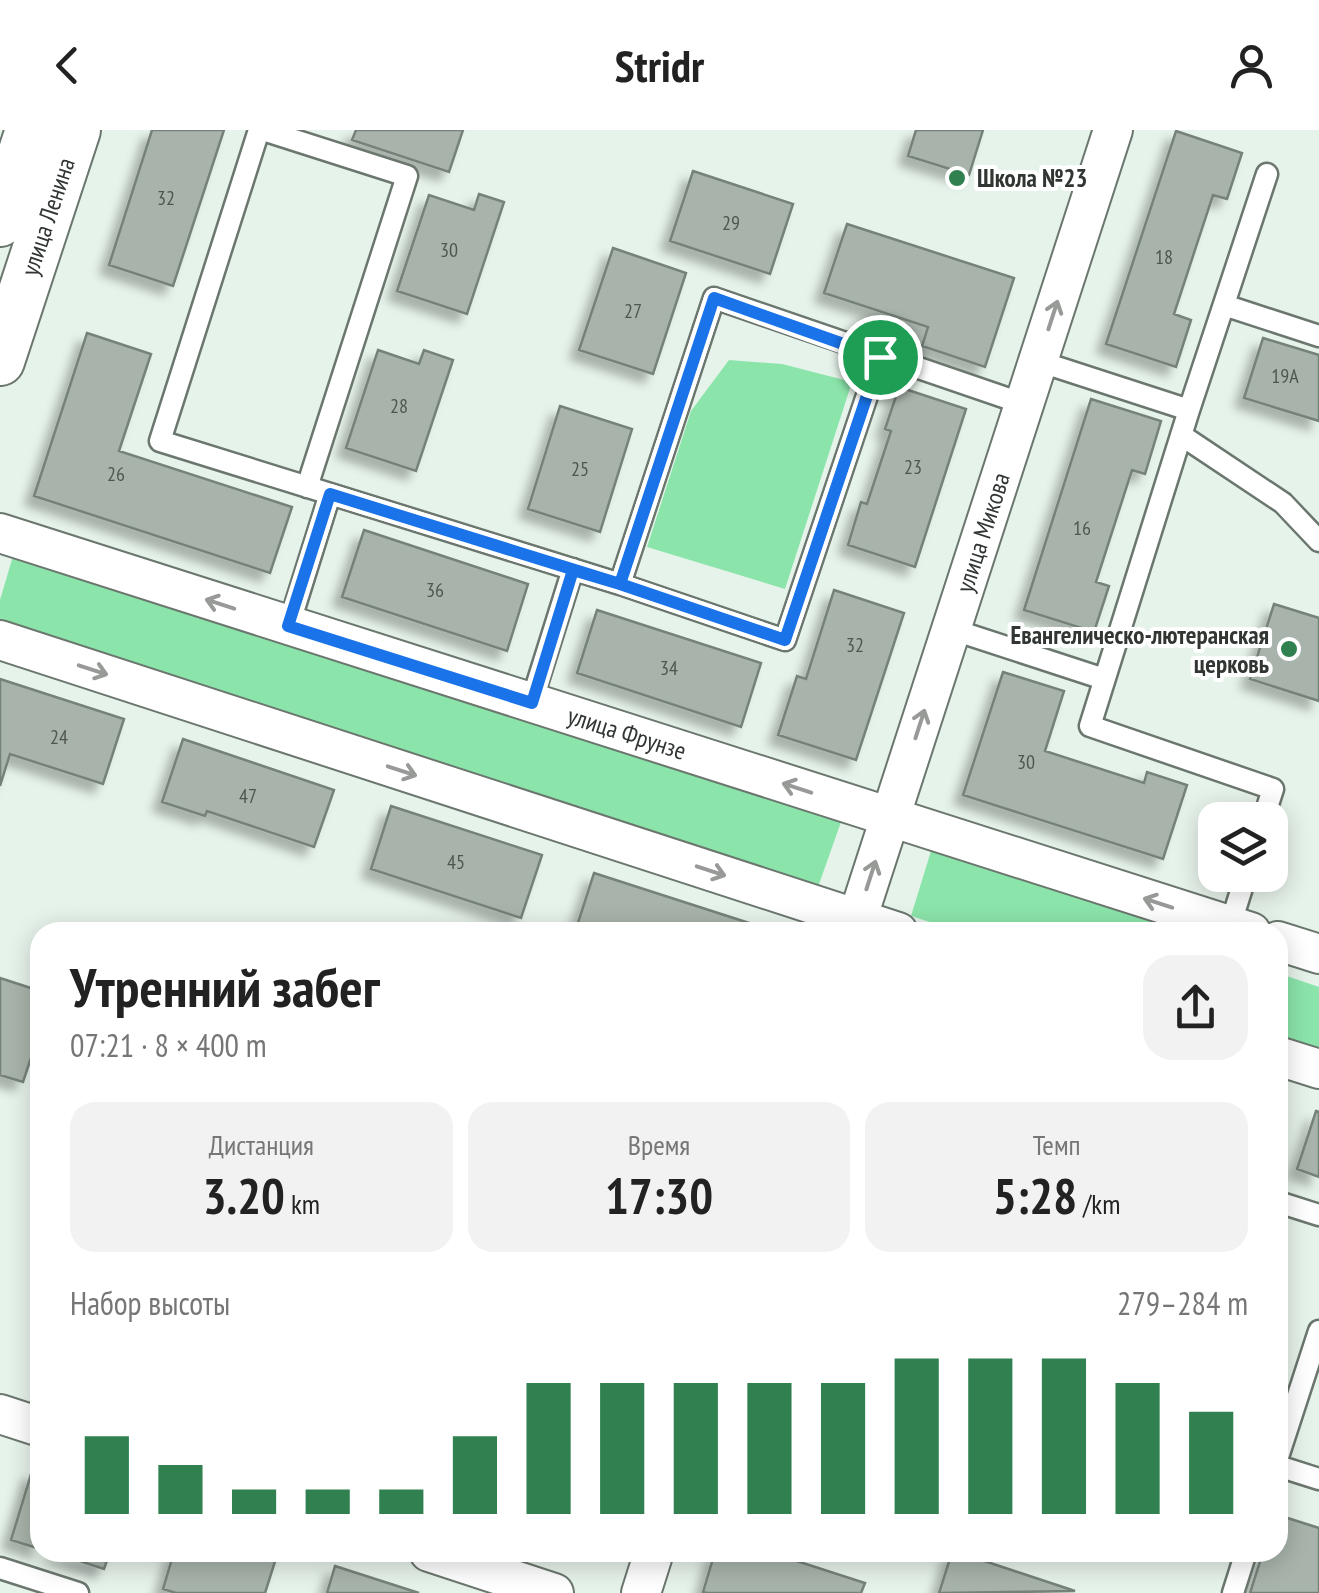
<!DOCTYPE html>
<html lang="ru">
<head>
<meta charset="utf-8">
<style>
	:root { --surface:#fff; --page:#f2f2f2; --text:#222; --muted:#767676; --accent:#308050 }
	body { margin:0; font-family:"PT Sans Narrow",sans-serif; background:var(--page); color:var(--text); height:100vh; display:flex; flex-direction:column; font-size:38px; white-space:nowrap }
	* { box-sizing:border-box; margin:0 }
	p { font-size:32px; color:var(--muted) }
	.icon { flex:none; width:55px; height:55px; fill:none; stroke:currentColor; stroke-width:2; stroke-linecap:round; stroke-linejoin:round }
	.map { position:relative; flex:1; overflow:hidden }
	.panel { position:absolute; left:30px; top:792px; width:1258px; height:640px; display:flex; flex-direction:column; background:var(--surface); border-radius:30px; box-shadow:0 5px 25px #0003 }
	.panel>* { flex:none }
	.fabs { position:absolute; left:1198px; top:672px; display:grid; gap:20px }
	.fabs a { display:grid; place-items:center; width:90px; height:90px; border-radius:20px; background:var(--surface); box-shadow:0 5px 25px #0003; font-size:50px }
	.pin { position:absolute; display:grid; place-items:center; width:85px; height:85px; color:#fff; margin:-42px; border:5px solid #fff; border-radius:50%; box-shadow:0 2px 10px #0007 }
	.round { display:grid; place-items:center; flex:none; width:105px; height:105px; border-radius:30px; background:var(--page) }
	.summary { display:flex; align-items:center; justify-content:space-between; height:170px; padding:0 40px }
	h1 { font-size:55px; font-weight:800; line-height:75px }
	.stats { display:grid; grid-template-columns:repeat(3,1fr); gap:15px; height:170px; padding:10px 40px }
	.stats div { display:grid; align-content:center; border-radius:25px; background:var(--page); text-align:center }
	.stats b { font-size:50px; font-weight:800 }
	.stats small { font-size:28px; font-weight:400 }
	.stats p { font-size:28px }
	.chart { height:280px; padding:20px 40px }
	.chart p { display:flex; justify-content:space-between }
	.chart svg { width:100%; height:180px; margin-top:10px; stroke:var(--accent); stroke-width:6 }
	header { display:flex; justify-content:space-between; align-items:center; height:130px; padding:0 40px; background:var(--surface); font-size:45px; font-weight:800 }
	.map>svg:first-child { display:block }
	.green { fill:#8be5aa }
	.building { fill:#a8b4ab; stroke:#768279; stroke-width:2.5; filter:url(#shadow) }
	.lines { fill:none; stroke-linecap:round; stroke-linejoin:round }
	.service-casing { stroke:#6b776e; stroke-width:25 }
	.minor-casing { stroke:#6b776e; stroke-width:42 }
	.tertiary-casing { stroke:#6b776e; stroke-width:52 }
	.service { stroke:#fff; stroke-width:20 }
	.minor { stroke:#fff; stroke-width:38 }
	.tertiary { stroke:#fff; stroke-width:48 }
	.oneway { stroke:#989a98 }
	.route-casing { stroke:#fff; stroke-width:20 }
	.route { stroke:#1a73e8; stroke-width:12 }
	.poi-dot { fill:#308050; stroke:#fff; stroke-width:4 }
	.labels { text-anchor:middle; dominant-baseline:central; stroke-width:8; stroke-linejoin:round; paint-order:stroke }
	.number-label { font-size:20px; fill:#4f5650 }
	.poi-label { font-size:25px; font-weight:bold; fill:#313632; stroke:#fff; text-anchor:start }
	.street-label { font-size:25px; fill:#313632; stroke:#fff }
</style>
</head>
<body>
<header><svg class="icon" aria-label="back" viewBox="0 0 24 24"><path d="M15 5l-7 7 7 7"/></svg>Stridr<svg class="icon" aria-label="person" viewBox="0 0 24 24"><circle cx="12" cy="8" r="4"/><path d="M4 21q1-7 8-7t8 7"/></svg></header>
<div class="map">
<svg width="1319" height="1463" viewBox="0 0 1319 1463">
	<defs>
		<filter id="shadow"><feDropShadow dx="-9" dy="9" stdDeviation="5" flood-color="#0004"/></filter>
	</defs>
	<rect width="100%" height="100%" fill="#e6f3ea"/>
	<path class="green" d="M729,230L782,234L852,252L785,459L647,417L691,281Z
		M13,426L841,692L818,757L0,491V470Z
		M935,708L1213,802H961L911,786Z
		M1278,843L1319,857V918L1278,904Z"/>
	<path class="building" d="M152,0H224L173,156L109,135Z
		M356,0H463L449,42L352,10Z
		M916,0H983L969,45L908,26Z
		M1176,1L1242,23L1227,69L1213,65L1174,184L1191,190L1176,237L1106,214Z
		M693,41L793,74L770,144L670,111Z
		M479,64L504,72L467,184L397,161L429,65L474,80Z
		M847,94L1014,148L985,237L922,216L928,197L824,163Z
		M613,118L686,143L653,244L579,220Z
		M87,203L151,224L119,321L292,377L270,443L34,366Z
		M1263,208L1319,225V291L1244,268Z
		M378,220L419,234L424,220L453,230L416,341L346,318Z
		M899,257L966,279L915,437L848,415L861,372L867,374L891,301L885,299Z
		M1091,269L1161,291L1145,344L1132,340L1096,452L1109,456L1094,502L1024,480Z
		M560,276L632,299L600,402L528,379Z
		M364,400L528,454L507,521L342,467Z
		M834,460L904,483L856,630L778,605L797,546L806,549Z
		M1274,474L1319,488V571L1250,549Z
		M597,480L761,533L741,597L577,543Z
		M1003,542L1064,561L1045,621L1144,653L1147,642L1187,655L1163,729L963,665Z
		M0,549L124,589L103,654L10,624L0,656Z
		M183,609L334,660L314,717L207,681L205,686L162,672Z
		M391,676L542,725L521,788L371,739Z
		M594,743L777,802H575Z
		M0,848L40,861V901L23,952L0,945Z
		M1316,981L1319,982V1047L1297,1039Z
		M32,1341L40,1344V1419L11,1410Z
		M1278,1385L1319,1398V1463H1250L1263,1422H1278Z
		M52,1422H110L104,1439Z
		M174,1422H278L265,1463H176L163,1459Z
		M715,1422H769L865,1453L861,1463H707L703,1462Z
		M952,1422H957L1075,1461L939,1463Z
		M335,1436L419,1463H327Z"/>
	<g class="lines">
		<defs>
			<path id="service" d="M259,0L160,311L620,454
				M263,0L407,46L307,357
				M1224,175L1319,206
				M880,227L785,510L620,454L714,168L1024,274
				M1038,231L1189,280L1267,44
				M1189,280L1090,596L1273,659L1263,690
				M1181,305L1283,373L1319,411
				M289,495L330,364
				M951,499L1104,549
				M531,573L573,439
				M1230,796L1246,745
				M1278,1072L1319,1085
				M1278,1327L1319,1201
				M1278,1336L1319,1349
				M0,1438L78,1463
				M1233,1463L1246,1422"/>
			<g id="minor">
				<path id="s1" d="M0,403L1251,802"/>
				<path d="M0,510L898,802"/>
				<path id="s2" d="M853,802L1113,0"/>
				<path d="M1278,811L1319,824"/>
				<path d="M1278,926L1319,939"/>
				<path d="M0,1284L40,1297"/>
				<path d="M429,1422L554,1463"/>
				<path d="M641,1463L654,1422"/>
			</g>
			<g id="tertiary">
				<path d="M0,92L30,0"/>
				<path id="s3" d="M0,231L76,0"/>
			</g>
		</defs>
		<use href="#service" class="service-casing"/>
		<use href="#minor" class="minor-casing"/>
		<use href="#tertiary" class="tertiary-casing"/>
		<use href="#service" class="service"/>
		<use href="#minor" class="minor"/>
		<use href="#tertiary" class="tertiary"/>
	</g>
	<defs><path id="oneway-shaft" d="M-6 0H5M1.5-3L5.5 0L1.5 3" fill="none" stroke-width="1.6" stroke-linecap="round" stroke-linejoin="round" transform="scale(2.5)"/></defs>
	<g class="oneway">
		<use href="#oneway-shaft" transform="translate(1053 185) rotate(-72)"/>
		<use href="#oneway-shaft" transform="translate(220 474) rotate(-162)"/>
		<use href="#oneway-shaft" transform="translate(93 540) rotate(18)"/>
		<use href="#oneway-shaft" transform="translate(920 594) rotate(-72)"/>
		<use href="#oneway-shaft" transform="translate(402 641) rotate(18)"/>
		<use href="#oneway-shaft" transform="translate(797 658) rotate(-162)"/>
		<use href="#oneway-shaft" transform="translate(711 741) rotate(18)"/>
		<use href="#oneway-shaft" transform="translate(871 745) rotate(-72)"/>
		<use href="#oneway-shaft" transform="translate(1158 773) rotate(-162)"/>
	</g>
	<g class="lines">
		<defs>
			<path id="route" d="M880,227L785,510L620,454L330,364L288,496L532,573L573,440L620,454L714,168L880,227"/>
		</defs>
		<use href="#route" class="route-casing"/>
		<use href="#route" class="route"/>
	</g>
	<g class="poi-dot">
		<circle cx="957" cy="48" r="10"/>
		<circle cx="1289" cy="519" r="10"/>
	</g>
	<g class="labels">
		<g class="number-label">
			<text x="166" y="68">32</text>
			<text x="731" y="93">29</text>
			<text x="449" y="120">30</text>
			<text x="1164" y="127">18</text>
			<text x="633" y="181">27</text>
			<text x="1285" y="246">19А</text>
			<text x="399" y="276">28</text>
			<text x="913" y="337">23</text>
			<text x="580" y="339">25</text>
			<text x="116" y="344">26</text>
			<text x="1082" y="398">16</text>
			<text x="435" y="460">36</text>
			<text x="855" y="515">32</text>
			<text x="669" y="538">34</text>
			<text x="59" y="607">24</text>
			<text x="1026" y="632">30</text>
			<text x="248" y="666">47</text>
			<text x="456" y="732">45</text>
		</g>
		<g class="poi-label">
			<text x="977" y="48">Школа №23</text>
			<text x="1269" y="505" text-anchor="end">Евангелическо-лютеранская<tspan x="1269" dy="29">церковь</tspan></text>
		</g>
		<g class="street-label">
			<text stroke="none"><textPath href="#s3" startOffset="152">улица Ленина</textPath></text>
			<text stroke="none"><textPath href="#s2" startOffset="420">улица Микова</textPath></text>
			<text stroke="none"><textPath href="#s1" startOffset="658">улица Фрунзе</textPath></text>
		</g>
	</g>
</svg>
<div class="fabs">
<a><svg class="icon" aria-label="layers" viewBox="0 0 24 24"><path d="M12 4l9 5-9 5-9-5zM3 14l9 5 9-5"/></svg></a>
</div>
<div class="pin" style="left:880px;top:227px;background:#1e9e55"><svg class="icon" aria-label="arrive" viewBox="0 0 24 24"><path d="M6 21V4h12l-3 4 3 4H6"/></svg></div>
<section class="panel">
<div class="summary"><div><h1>Утренний забег</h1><p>07:21 · 8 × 400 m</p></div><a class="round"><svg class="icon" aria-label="share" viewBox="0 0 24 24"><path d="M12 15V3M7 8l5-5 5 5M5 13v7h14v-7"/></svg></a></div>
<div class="stats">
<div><p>Дистанция</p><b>3.20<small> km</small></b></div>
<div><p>Время</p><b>17:30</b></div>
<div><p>Темп</p><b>5:28<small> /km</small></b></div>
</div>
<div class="chart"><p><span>Набор высоты</span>279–284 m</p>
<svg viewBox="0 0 160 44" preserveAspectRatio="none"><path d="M5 44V25M15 44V32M25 44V38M35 44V38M45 44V38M55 44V25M65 44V12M75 44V12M85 44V12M95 44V12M105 44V12M115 44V6M125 44V6M135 44V6M145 44V12M155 44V19"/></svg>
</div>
</section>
</div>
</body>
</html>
